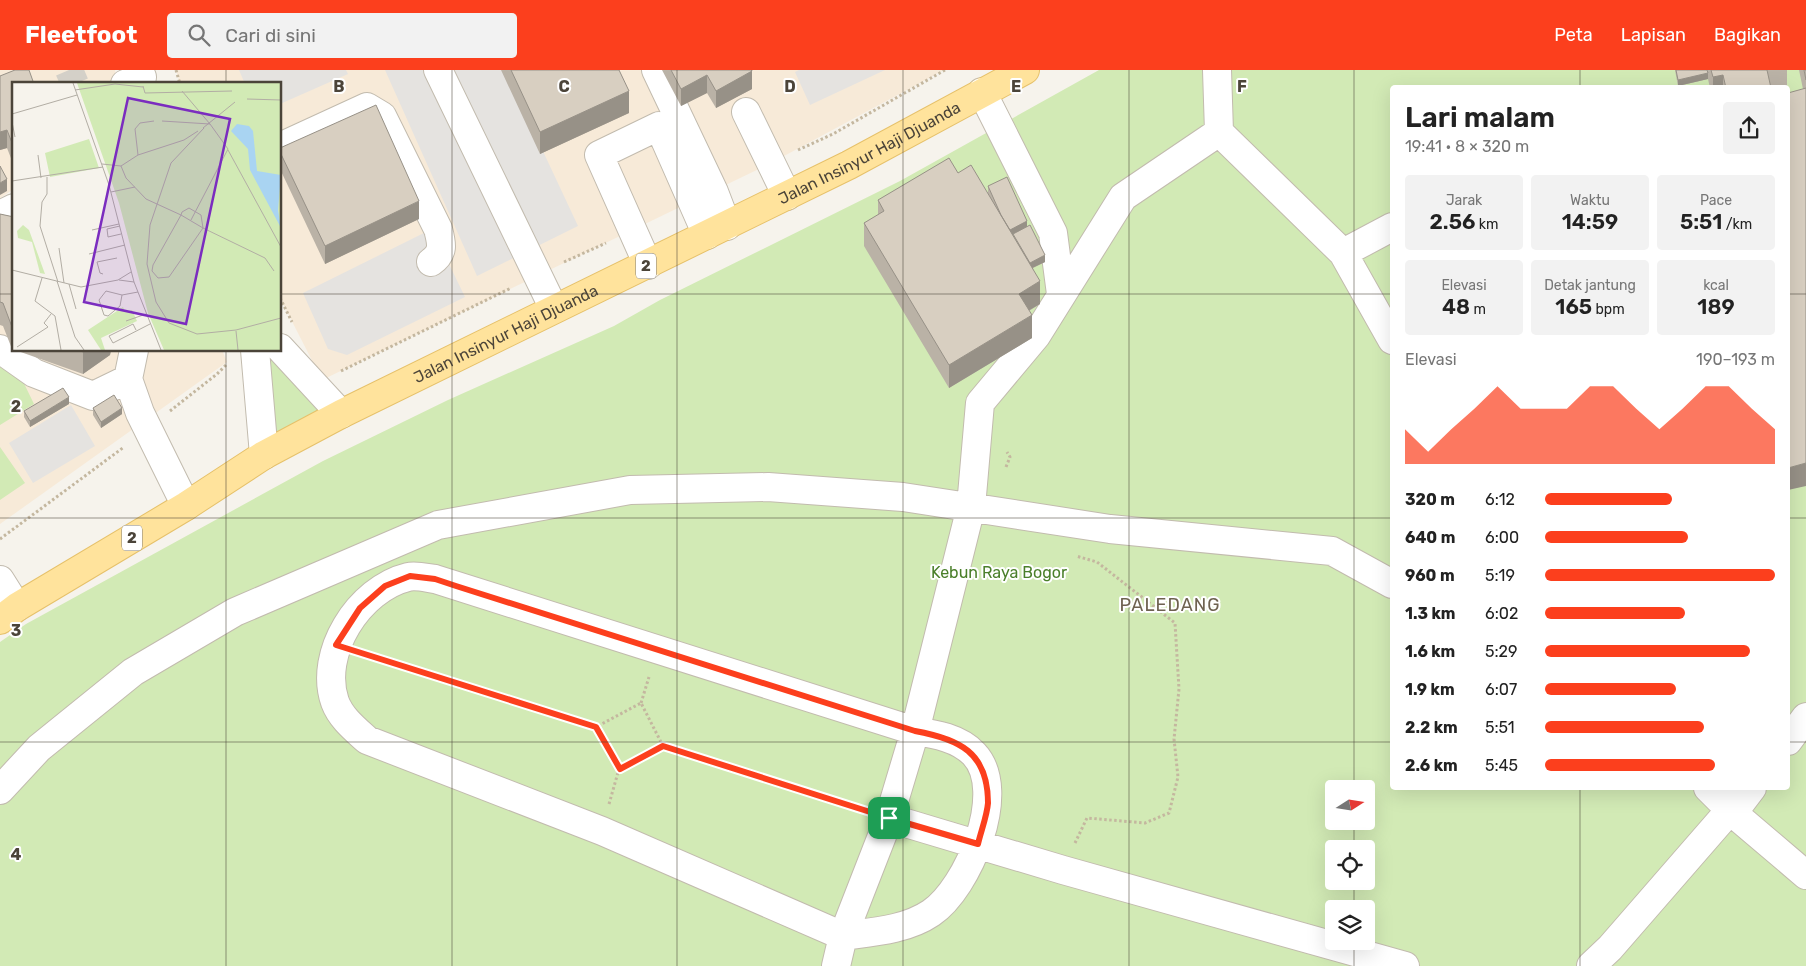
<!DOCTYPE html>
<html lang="id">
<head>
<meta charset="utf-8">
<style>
	:root { --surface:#fff; --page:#f2f2f2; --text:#222; --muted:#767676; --accent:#fc3f1d }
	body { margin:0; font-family:Rubik,sans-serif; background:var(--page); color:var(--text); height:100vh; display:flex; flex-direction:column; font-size:19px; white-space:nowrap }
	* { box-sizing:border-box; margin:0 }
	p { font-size:16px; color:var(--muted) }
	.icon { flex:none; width:28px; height:28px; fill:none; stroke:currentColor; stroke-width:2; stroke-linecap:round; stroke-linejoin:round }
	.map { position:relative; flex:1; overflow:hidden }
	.details { position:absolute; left:1390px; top:15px; width:400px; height:705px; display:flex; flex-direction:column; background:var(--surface); border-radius:5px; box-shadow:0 5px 20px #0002 }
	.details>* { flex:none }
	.needle { width:32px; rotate:78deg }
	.buttons { position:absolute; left:1325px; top:710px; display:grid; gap:10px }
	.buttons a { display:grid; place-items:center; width:50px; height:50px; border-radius:5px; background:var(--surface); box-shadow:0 5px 20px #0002; font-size:25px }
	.pin { position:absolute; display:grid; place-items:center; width:42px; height:42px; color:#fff; margin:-21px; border-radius:10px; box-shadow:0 2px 8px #0006 }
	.round { display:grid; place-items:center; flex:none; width:52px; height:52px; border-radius:5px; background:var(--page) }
	.overview { display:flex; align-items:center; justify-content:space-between; height:85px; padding:0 15px }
	h1 { font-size:28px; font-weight:600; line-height:38px }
	.figures { display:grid; grid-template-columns:repeat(3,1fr); gap:8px; height:85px; padding:5px 15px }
	.figures div { display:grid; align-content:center; border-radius:5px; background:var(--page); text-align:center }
	.figures b { font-size:21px; font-weight:600 }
	.figures small { font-size:14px; font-weight:400 }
	.figures p { font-size:14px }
	.chart { height:140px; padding:10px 15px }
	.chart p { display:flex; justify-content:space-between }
	.chart svg { width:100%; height:90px; margin-top:5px; fill:var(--accent); opacity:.7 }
	ul { padding:0 15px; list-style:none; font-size:16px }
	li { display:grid; grid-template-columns:80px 60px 1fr; align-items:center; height:38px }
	li i { height:12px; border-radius:6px; background:var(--accent) }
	header { display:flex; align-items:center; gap:30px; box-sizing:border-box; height:70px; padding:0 25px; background:var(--accent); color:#fff }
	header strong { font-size:24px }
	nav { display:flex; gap:28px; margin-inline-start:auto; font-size:18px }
	.search { width:350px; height:45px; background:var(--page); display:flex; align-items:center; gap:12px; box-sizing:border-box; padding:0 18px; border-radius:5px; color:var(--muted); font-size:19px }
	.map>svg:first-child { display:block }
	.commercial { fill:#f7ead8 }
	.green { fill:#d2eab5; fill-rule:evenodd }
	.parking { fill:#e5e3e0 }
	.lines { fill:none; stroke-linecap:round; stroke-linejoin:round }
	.minor-tunnel { stroke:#d4d0c8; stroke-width:28; stroke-dasharray:28 14; stroke-linecap:butt }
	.minor-casing { stroke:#c2bbae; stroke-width:30 }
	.major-casing { stroke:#e6c16a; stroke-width:30 }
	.path { stroke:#c4b79f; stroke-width:3; stroke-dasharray:2.5 2.5; stroke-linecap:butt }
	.minor { stroke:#fff; stroke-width:28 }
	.major { stroke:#ffe39c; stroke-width:28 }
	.wall { fill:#bab2a6 }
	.shaded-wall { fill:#979187 }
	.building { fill:#d8cfc1; stroke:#979187 }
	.route-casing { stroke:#fff; stroke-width:10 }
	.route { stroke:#fc3f1d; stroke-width:6 }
	.grid { fill:none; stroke:#4b4439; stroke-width:1; stroke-opacity:0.55 }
	.labels { text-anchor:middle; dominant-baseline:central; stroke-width:4; stroke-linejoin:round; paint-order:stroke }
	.shield { fill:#fff; stroke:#817c74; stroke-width:1 }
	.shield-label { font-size:15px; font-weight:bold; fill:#4b4439 }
	.street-label { font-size:16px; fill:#4b4439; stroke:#fff }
	.park-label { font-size:16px; fill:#4a7f2a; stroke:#fff }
	.neighbourhood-label { font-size:18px; letter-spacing:1px; fill:#6e6250; stroke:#fff }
	.inset-road { fill:none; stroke:#b2ada4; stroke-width:1 }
	.view { fill:#7b2cbf; fill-opacity:0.15; stroke:#7b2cbf; stroke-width:2.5 }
	.inset-edge { fill:none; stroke:#4b4439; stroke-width:2.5 }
	.grid-label { font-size:16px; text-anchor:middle; font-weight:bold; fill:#4b4439; stroke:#fff; stroke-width:4; stroke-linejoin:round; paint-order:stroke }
</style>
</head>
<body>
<header>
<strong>Fleetfoot</strong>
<div class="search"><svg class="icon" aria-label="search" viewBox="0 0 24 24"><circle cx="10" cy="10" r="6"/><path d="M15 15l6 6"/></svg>Cari di sini</div>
<nav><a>Peta</a><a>Lapisan</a><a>Bagikan</a></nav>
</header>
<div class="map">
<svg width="1806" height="896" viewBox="0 0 1806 896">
	<rect width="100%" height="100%" fill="#f6f3ec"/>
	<path class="commercial" d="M0,0H115L117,14H14V119L0,128Z
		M176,0H944L771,93L322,310L280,228V14H180Z
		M0,136L14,280H222L227,292L0,454Z"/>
	<path class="green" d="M1099,0H1806V896H0V572L26,554L323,391L448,330L614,256L660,230L900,111ZM1392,18H1788V718H1392ZM1334,719H1366V751H1334ZM1334,779H1366V811H1334ZM1334,839H1366V871H1334Z
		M255,280H280L341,344L264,385Z
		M0,287L16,297L34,334L0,355Z
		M0,377L25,413L0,430Z"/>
	<path class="parking" d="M239,0H346L348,4L280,34V14H245Z
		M385,0H505L578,156L477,206Z
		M799,0H885L810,35L795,2Z
		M432,159L465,227L347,285L328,279L303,223Z
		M71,335L95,376L33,413L9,373Z"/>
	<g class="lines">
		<path class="minor-tunnel" d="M69,0L75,14"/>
		<defs>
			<path id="minor" d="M438,0L554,239
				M656,0L714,122L727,156
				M1217,0L1219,62L1343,183L1392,270
				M125,14L142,7
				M982,22L1053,163L1061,224
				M746,42L787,126
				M280,77L367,37L382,46L438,159C442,174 444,183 431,192
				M0,145L14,138
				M1343,183L1392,157
				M648,195L599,85L659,56L707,165
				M280,278L341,344
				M0,279L34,303L93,326L128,309
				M134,280L128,309L140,343L186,436
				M255,280L264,385
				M0,510L17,537
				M1788,671L1806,647
				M1708,718L1733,743L1806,805
				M0,720L39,678L133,602L235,542L438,455L630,420L768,417L903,427L1110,459L1332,481L1392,514
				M1733,743L1752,718
				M889,748L1063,800L1405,896
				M836,896L843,866C872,862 906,860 931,843C968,818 1009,721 974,684C959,668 935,664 915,661L435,509C427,508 416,505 408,507C359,519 318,583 335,632C341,648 355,659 367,670L602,761L843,866L889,748L915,661L971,437L980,333L1036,266L1123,127L1219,62
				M1591,896L1610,878L1730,740L1728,718"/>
			<g id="major">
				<path id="s1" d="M0,550L17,537L186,436L264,385L341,344L849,95L1025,0"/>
			</g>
		</defs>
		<use href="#minor" class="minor-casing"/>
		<use href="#major" class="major-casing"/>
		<path class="path" d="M176,0L180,14
			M798,80L833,64L945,0
			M564,192L606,173
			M280,228L292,252
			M341,301L511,218
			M170,341L217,304L227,294
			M1006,397L1010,387L1007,382
			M0,469L124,377
			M365,584L596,657
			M641,633L649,607
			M663,676L619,699L596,657L641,633L663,676L860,739
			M609,734L619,699
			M1075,773L1087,748L1145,753L1169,743L1178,707L1174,669L1179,619L1175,553L1097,492L1076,486"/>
		<use href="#minor" class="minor"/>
		<use href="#major" class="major"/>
	</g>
	<path class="wall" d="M501,0H619L629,43L540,84Z
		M662,0H753L752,1V19L716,38L707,23L681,36Z
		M1675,0H1787V18H1710L1708,9L1678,16Z
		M1799,0H1806V416L1803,19Z
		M0,6L14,14V96L7,78L0,80Z
		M280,78L419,149L325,194L280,99Z
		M958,103L988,123V116L1027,156L1045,192L1033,198L1040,234L1029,241L1032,268L949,318L864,176V153L878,145V130Z
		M0,144L14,147V280L12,279L3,256L0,255Z
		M15,280H111L110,285L83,304Z
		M69,334L30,357L24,347V341Z
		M93,338L122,344L101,358L93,345Z"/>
	<path class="shaded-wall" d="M752,1V19L716,38V21Z
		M1708,3V9L1678,16V10Z
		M707,5V23L681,36V19Z
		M1723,5V18H1713V7Z
		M629,21V43L540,84V62Z
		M7,60V78L0,80V62Z
		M7,109V121L0,125V113Z
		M419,131V149L325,194V176Z
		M1027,151V158L1008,167V160Z
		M1045,185V192L1028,200V194Z
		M1040,211V234L1019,246V224Z
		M1032,245V268L949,318V295Z
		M86,280H111L110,285L83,304V282Z
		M69,327V334L30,357V351Z
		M122,338V344L101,358V352Z
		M1806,393V416L1788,420V398Z"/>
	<path class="building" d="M15,0H29L34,14H14V78L7,60L0,62V6Z
		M511,0H619L629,21L540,62Z
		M671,0H751L752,1L716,21L707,5L681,19Z
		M1676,0H1707L1708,3L1678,10Z
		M1711,0H1767L1771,18H1726L1723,5L1713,7Z
		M1804,0H1806V10Z
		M1806,18V393L1788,398V23Z
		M376,35L419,131L325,176L280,82V78Z
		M949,88L958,103L971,95L1040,211L1019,224L1032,245L949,295L864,153L884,141L878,130Z
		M0,96L7,109L0,113Z
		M1007,107L1027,151L1010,160L1001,145L988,116Z
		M0,144L14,147V257H12L3,233L0,232Z
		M1030,155L1045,185L1030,193L1013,164Z
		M78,280H86L83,282Z
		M63,318L69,327L30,351L24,341Z
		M114,325L122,338L101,352L93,338Z"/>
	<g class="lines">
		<defs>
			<path id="route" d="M410,506L435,509L456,516L915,661C959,669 988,682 988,733C987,746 981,761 978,774L889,748L663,676L620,699L596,657L336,575L360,538L385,516Z"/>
		</defs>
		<use href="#route" class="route-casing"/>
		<use href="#route" class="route"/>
	</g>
	<path class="grid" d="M226,0V14M452,0V896M677,0V896M903,0V896M1129,0V896M1354,0V719M1580,0V18M0,224H14M280,224H1392M1788,224H1806M226,280V896M0,448H1392M1788,448H1806M0,672H1392M1788,672H1806M1580,718V896M1354,751V779M1354,811V839M1354,871V896"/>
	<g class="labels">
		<g class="shield">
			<rect x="636" y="183.5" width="20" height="25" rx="4"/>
			<rect x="122" y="455.5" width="20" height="25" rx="4"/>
		</g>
		<g class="shield-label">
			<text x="646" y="196">2</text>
			<text x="132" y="468">2</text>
		</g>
		<g class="street-label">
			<text stroke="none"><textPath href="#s1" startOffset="988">Jalan Insinyur Haji Djuanda</textPath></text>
			<text stroke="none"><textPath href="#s1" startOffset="582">Jalan Insinyur Haji Djuanda</textPath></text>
		</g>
		<g class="park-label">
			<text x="999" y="502">Kebun Raya Bogor</text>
		</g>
		<g class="neighbourhood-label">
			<text x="1170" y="535">PALEDANG</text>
		</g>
	</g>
	<g transform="translate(12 12)">
		<rect width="269" height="269" fill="#f6f3ec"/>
		<path d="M65,1H269V268H152L136,231L107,121ZM77,57L87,86L38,95L33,71ZM11,143L17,148L33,192L28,191L20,160L6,156L5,149ZM111,225L113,230L120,228L125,239L89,256L93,268H89L76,248Z" fill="#d2eab5"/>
		<path d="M225,42L237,44L241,49L245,89L269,93L266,128L269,146L238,88L236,67L219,49Z" fill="#a9d4f2"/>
		<path class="inset-road" d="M61,1L97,103L122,200L149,268M131,4L133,11L220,9M63,8L103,2L131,5M170,9L198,42M235,17L269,18M0,32L65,13M150,39L198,42L216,67L179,138M0,40L3,55M191,46L223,20M192,46L159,81L138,143L135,182L144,220L157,241L185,252L224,248L269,236M216,68L269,165M26,73L29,96M126,73L123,47L128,41L142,39M90,82L109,84L126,73L172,58L186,49M109,84L114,96L134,117L169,133L191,146L157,195L146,196L140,189L141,183L169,133L170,130L177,126L189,133L191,146L253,176L262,189M35,95V112L30,120L28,144L46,200M0,99L91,85M99,110L123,105M108,144L95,147L96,155L109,152M80,148L107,142M47,166L52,201M77,172L113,163M0,188L69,205L106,198L119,190M91,192L88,191L85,180L105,176M30,196L23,219L43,234L49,268M107,198L122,200M45,199L63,255L72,268M57,202L64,227M110,213L108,224L96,234L92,233L87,218L94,209L110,213L126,210M114,239L134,232M124,248L121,242L97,254L101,261L138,242M224,249L226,268M5,265L36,245L32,241L39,232"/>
		<path class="view" d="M116,16L218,37L174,242L72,220Z"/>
		<rect width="269" height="269" class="inset-edge"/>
	</g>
	<g class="grid-label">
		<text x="339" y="22">B</text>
		<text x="564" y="22">C</text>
		<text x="790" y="22">D</text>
		<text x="1016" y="22">E</text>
		<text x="1242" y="22">F</text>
		<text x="16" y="342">2</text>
		<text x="16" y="566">3</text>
		<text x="16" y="790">4</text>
	</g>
</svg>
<div class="buttons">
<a><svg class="needle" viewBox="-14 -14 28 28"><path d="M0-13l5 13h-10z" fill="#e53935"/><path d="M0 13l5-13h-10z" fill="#767676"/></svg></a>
<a><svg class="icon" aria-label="locate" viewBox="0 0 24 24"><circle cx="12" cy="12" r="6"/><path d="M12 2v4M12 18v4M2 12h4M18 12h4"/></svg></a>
<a><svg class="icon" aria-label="layers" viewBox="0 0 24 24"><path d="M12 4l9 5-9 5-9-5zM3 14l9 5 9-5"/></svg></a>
</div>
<div class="pin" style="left:889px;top:748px;background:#1e9e55"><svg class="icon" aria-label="arrive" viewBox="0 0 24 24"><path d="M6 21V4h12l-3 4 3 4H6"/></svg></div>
<section class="details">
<div class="overview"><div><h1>Lari malam</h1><p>19:41 · 8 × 320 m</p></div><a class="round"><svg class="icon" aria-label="share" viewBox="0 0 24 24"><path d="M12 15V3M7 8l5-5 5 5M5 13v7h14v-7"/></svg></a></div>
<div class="figures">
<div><p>Jarak</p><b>2.56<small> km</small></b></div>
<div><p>Waktu</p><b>14:59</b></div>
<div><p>Pace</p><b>5:51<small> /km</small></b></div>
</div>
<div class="figures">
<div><p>Elevasi</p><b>48<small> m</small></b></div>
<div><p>Detak jantung</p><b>165<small> bpm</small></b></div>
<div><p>kcal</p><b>189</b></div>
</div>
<div class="chart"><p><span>Elevasi</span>190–193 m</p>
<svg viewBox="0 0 160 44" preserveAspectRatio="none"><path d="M0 44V27L10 38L20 27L30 17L40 6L50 17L60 17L70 17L80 6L90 6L100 17L110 27L120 17L130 6L140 6L150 17L160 27V44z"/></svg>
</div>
<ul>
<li><b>320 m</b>6:12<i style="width:55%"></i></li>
<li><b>640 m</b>6:00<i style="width:62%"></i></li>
<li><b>960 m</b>5:19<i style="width:100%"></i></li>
<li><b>1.3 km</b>6:02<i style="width:61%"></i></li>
<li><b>1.6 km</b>5:29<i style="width:89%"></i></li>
<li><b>1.9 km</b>6:07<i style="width:57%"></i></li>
<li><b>2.2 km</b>5:51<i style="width:69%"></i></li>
<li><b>2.6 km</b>5:45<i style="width:74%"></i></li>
</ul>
</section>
</div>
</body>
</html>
